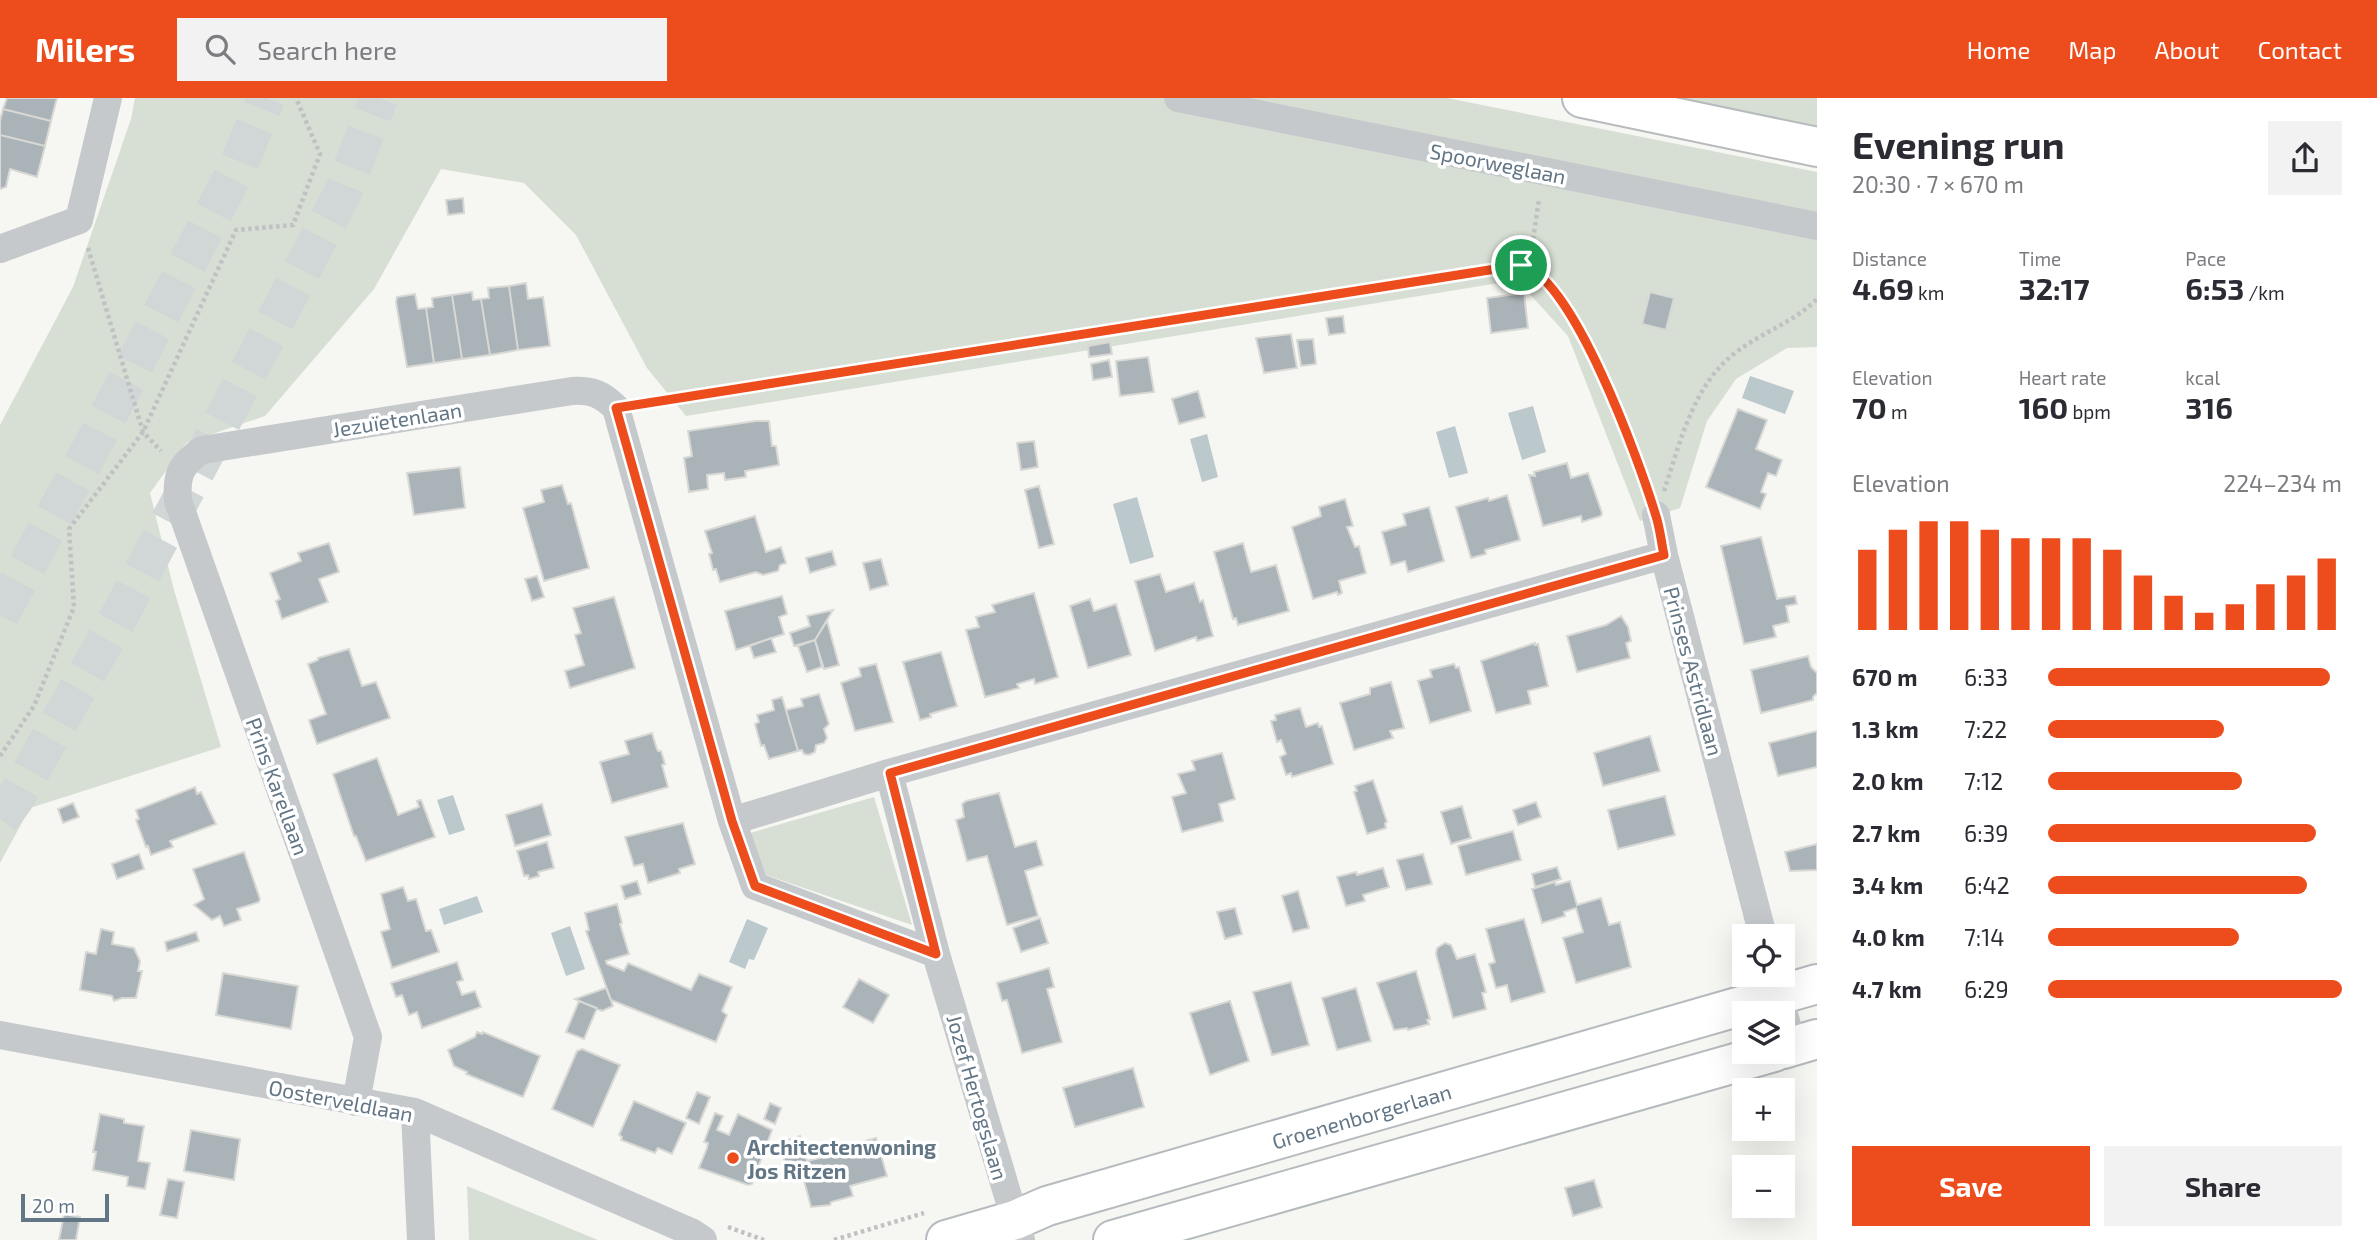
<!DOCTYPE html>
<html lang="en">
<head>
<meta charset="utf-8">
<style>
	:root { --surface:#fff; --page:#f2f2f3; --text:#2b2b33; --muted:#7c7c81; --accent:#ed4c1c }
	body { margin:0; font-family:"Exo 2",sans-serif; background:var(--page); color:var(--text); height:100vh; display:flex; flex-direction:column; font-size:26px; white-space:nowrap }
	* { box-sizing:border-box; margin:0 }
	p { font-size:23px; color:var(--muted) }
	.icon { flex:none; width:38px; height:38px; fill:none; stroke:currentColor; stroke-width:2; stroke-linecap:round; stroke-linejoin:round }
	.map { position:relative; flex:1; overflow:hidden }
	.sheet { display:flex; flex-direction:column; background:var(--surface); width:560px }
	.sheet>* { flex:none }
	.tools { position:absolute; left:1732px; top:826px; display:grid; gap:14px }
	.tools a { display:grid; place-items:center; width:63px; height:63px; border-radius:0px; background:var(--surface); box-shadow:0 7px 28px #0002; font-size:35px }
	.scale { position:absolute; left:21px; bottom:18px; width:88px; box-sizing:border-box; padding-left:7px; border:4px solid #637685; border-top:0; font-size:19px; line-height:24px; white-space:nowrap; color:#637685; -webkit-text-stroke:5px #fff; paint-order:stroke }
	.pin { position:absolute; display:grid; place-items:center; width:60px; height:60px; color:#fff; margin:-30px; border:4px solid #fff; border-radius:50%; box-shadow:0 2px 7px #0007 }
	.round { display:grid; place-items:center; flex:none; width:74px; height:74px; border-radius:0px; background:var(--page) }
	.headline { display:flex; align-items:center; justify-content:space-between; height:119px; padding:0 35px }
	h1 { font-size:38px; font-weight:700; line-height:52px }
	.figures { display:grid; grid-template-columns:repeat(3,1fr); gap:10px; height:119px; padding:7px 35px }
	.figures div { display:grid; align-content:center }
	.figures b { font-size:30px; font-weight:700 }
	.figures small { font-size:19px; font-weight:400 }
	.figures p { font-size:19px }
	.chart { height:196px; padding:14px 35px }
	.chart p { display:flex; justify-content:space-between }
	.chart svg { width:100%; height:126px; margin-top:7px; stroke:var(--accent); stroke-width:6 }
	.button { display:flex; gap:14px; margin-top:auto; padding:14px 35px }
	.button a { flex:1; height:80px; border-radius:0px; background:var(--accent); color:#fff; font-size:28px; font-weight:700; line-height:80px; text-align:center }
	.button a+a { background:var(--page); color:var(--text) }
	ul { padding:0 35px; list-style:none; font-size:23px }
	li { display:grid; grid-template-columns:112px 84px 1fr; align-items:center; height:52px }
	li i { height:18px; border-radius:9px; background:var(--accent) }
	header { display:flex; align-items:center; gap:42px; box-sizing:border-box; height:98px; padding:0 35px; background:var(--accent); color:#fff }
	header strong { font-size:33px }
	nav { display:flex; gap:38px; margin-inline-start:auto; font-size:24px }
	.search { width:490px; height:63px; background:var(--page); display:flex; align-items:center; gap:18px; box-sizing:border-box; padding:0 24px; border-radius:0px; color:var(--muted); font-size:26px }
	main { display:flex; flex:1; min-height:0 }
	.map>svg:first-child { display:block }
	.green { fill:#d7ded3 }
	.water { fill:#bbc8cc }
	.building { fill:#aab3b8; stroke:#d8d8d5; stroke-width:2 }
	.lines { fill:none; stroke-linecap:round; stroke-linejoin:round }
	.highway-tunnel { stroke:#d1d6d7; stroke-width:38; stroke-dasharray:38 19; stroke-linecap:butt }
	.secondary-casing { stroke:#b5bbbf; stroke-width:42 }
	.highway-casing { stroke:#b7bbbe; stroke-width:42 }
	.path { stroke:#bfc1c3; stroke-width:4.5; stroke-dasharray:3.5 3.5; stroke-linecap:butt }
	.street { stroke:#c5c9cc; stroke-width:28 }
	.secondary { stroke:#fff; stroke-width:38 }
	.highway { stroke:#fff; stroke-width:38 }
	.route-casing { stroke:#fff; stroke-width:14 }
	.route { stroke:#ed4c1c; stroke-width:9 }
	.poi-dot { fill:#ed4c1c; stroke:#fff; stroke-width:2.5 }
	.labels { text-anchor:middle; dominant-baseline:central; stroke-width:7; stroke-linejoin:round; paint-order:stroke }
	.street-label { font-size:21px; fill:#637685; stroke:#fff }
	.poi-label { font-size:21px; font-weight:bold; fill:#637685; stroke:#fff; text-anchor:start }
</style>
</head>
<body>
<header>
<strong>Milers</strong>
<div class="search"><svg class="icon" aria-label="search" viewBox="0 0 24 24"><circle cx="10" cy="10" r="6"/><path d="M15 15l6 6"/></svg>Search here</div>
<nav><a>Home</a><a>Map</a><a>About</a><a>Contact</a></nav>
</header>
<main>
<div class="map">
<svg width="1817" height="1142" viewBox="0 0 1817 1142">
	<rect width="100%" height="100%" fill="#f6f6f2"/>
	<path class="green" d="M135,0H1447L1817,74V249L1787,250L1736,281L1707,323L1680,410L1640,423L1568,238L1517,182L686,318L647,270L576,137L524,85L441,71L374,191L265,318L186,345L150,395L174,492L221,649L30,710L0,765V327L73,189L131,21Z
		M1679,0H1817V30Z
		M874,699L912,827L766,777L750,735Z
		M467,1088L598,1142H469Z"/>
	<path class="water" d="M1750,278L1794,293L1785,316L1742,300Z
		M1533,308L1546,354L1522,362L1508,315Z
		M1455,328L1468,375L1449,380L1436,334Z
		M1207,336L1218,379L1202,384L1190,341Z
		M1137,399L1154,459L1130,466L1113,406Z
		M453,697L465,732L449,737L437,702Z
		M477,798L483,814L444,827L439,811Z
		M747,821L768,830L754,862L749,861L745,871L729,864Z
		M570,828L585,871L566,878L551,835Z"/>
	<path class="building" d="M7,0H57L51,23L3,11Z
		M3,11L51,23L45,48L0,37V22Z
		M0,37L45,48L37,79L10,71L6,89L0,91Z
		M463,100L464,115L448,117L446,102Z
		M526,185L528,201L543,199L550,248L518,252L509,188Z
		M509,188L518,252L490,257L481,201L489,200L488,190Z
		M472,194L473,202L481,201L490,257L462,261L452,197Z
		M1650,194L1674,200L1666,232L1642,226Z
		M1524,195L1528,230L1491,235L1487,200Z
		M415,196L418,211L426,210L434,265L407,269L396,204L397,199Z
		M452,197L462,261L434,265L426,210L433,209L432,200Z
		M1343,218L1345,235L1329,237L1326,220Z
		M1291,236L1297,270L1264,275L1256,240Z
		M1313,241L1316,266L1301,268L1297,242Z
		M1110,244L1112,256L1089,259L1088,248Z
		M1148,259L1154,294L1120,298L1116,263Z
		M1109,262L1112,279L1093,282L1091,266Z
		M1198,293L1205,319L1179,326L1172,301Z
		M1738,311L1767,322L1756,351L1782,362L1776,378L1768,375L1761,394L1766,396L1760,411L1706,389Z
		M756,323H769L772,348H776L779,367L745,373L746,379L725,382L724,375L707,377L708,391L689,394L684,360L692,358L688,333Z
		M1034,343L1038,369L1021,372L1017,345Z
		M1567,365L1571,380L1588,375L1602,415L1601,418L1582,424L1581,418L1543,428L1529,377L1535,378L1534,374Z
		M460,369L465,410L414,417L407,375Z
		M562,387L568,406L571,405L589,470L544,483L523,410L544,404L541,392Z
		M1039,388L1054,446L1039,450L1025,392Z
		M1507,397L1520,442L1485,452L1486,456L1471,460L1456,409L1488,400L1489,403Z
		M1345,401L1353,428L1347,429L1355,449L1359,448L1366,475L1339,483L1342,495L1338,497L1337,494L1313,501L1292,429L1321,418L1319,409Z
		M1429,409L1444,463L1408,474L1405,463L1391,467L1382,434L1406,427L1403,416Z
		M755,418L766,454L781,449L786,465L780,467L778,473L763,477L756,474L720,484L716,471L713,472L709,456L712,455L705,433Z
		M1761,439L1777,501L1795,498L1797,506L1786,508L1789,524L1773,528L1776,539L1744,546L1721,448Z
		M329,445L339,474L319,481L328,504L282,521L276,503L280,501L270,475L301,463L298,455Z
		M1243,445L1251,474L1276,467L1289,513L1238,527L1236,520L1233,521L1214,454Z
		M832,453L836,467L810,475L806,460Z
		M881,461L888,487L870,492L863,465Z
		M1160,476L1166,494L1194,485L1200,504L1203,502L1213,538L1197,543L1196,539L1155,553L1135,483Z
		M537,478L544,499L532,503L525,481Z
		M1034,495L1058,579L1035,586L1034,581L1017,586L1019,590L985,599L966,532L979,529L976,519L995,514L992,507Z
		M782,498L787,516L779,519L784,536L736,552L725,513Z
		M614,499L635,570L570,590L565,573L584,567L575,537L581,535L573,510Z
		M1090,501L1094,513L1116,506L1131,557L1088,570L1070,508Z
		M833,512L815,542L794,548L790,535L810,528L807,518Z
		M1621,518L1628,529L1631,543L1626,545L1630,560L1577,574L1567,538L1606,527Z
		M827,523L839,567L824,571L815,542Z
		M771,540L776,554L754,560L750,548Z
		M815,542L822,569L807,574L798,548Z
		M1535,545V547L1538,546L1548,588L1528,593L1531,606L1496,615L1481,563Z
		M349,551L362,588L376,584L390,620L317,646L309,622L326,616L308,566L318,562V560Z
		M941,554L957,608L930,616L931,619L920,622L903,564Z
		M1808,558L1811,569L1817,575V595L1813,599V602L1761,615L1751,572Z
		M876,566L893,624L855,633L841,585L861,578L859,570Z
		M1454,566L1456,570L1459,569L1471,613L1430,625L1418,583L1432,579L1430,572Z
		M1391,584L1404,630L1390,633L1393,640L1354,652L1340,605L1370,596V590Z
		M819,596L829,626L824,631L827,640L824,645L816,647L815,654L809,657L804,656L802,652L798,653L786,612L803,608L801,601Z
		M782,599L798,653L769,661L764,647L761,648L755,626L759,624L757,617L774,612L772,602Z
		M1300,610L1306,629L1318,625L1319,629L1322,628L1333,666L1292,679L1291,675L1286,677L1280,659L1286,656L1281,642L1277,644L1271,623L1276,622L1275,617Z
		M1817,633V669L1778,678L1769,645Z
		M652,635L657,651L658,653H661L665,666L662,667L668,689L612,705L600,664L629,656L625,643Z
		M1650,638L1660,673L1603,688L1594,655Z
		M1222,655L1235,701L1219,706L1223,723L1182,734L1172,699L1186,695L1178,676L1195,672L1192,663Z
		M377,660L398,717L419,709L417,703L421,702L435,739L366,763L356,738H354L333,676Z
		M1373,682L1387,724L1385,725L1386,730L1367,736L1354,694L1357,693L1355,688Z
		M195,689L197,696L201,694L216,726L170,743L173,749L151,757L148,748L146,749L136,722L139,721L136,712Z
		M999,695L1015,749L1036,743L1043,767L1025,773L1038,818L1007,827L987,758L967,763L956,722L964,719L962,706L966,703Z
		M1665,698L1675,737L1618,751L1608,712Z
		M1536,704L1541,719L1518,727L1513,712Z
		M73,705L79,719L63,725L58,711Z
		M542,706L551,737L515,748L506,717Z
		M1462,708L1471,740L1451,746L1441,714Z
		M683,725L695,766L679,771L680,775L648,785L643,766L634,768L625,739Z
		M1513,733L1521,762L1466,777L1458,748Z
		M547,744L554,770L538,774L539,778L529,781L528,777L524,778L517,753Z
		M1817,746V772L1790,773L1785,754Z
		M244,754L260,801L259,804L237,811L241,822L224,828L220,818L212,822L194,807L204,801L193,771Z
		M139,756L144,771L117,781L112,766Z
		M1423,756L1432,786L1406,792L1397,762Z
		M1557,769L1561,781L1535,789L1532,776Z
		M1383,770L1389,789L1363,797L1365,803L1346,808L1337,779L1356,774L1357,777Z
		M637,783L641,796L625,801L621,788Z
		M1570,783L1577,807L1601,800L1609,827L1620,824L1631,869L1576,885L1563,840L1583,834L1576,810L1564,814L1565,818L1542,825L1532,791L1555,784L1556,787Z
		M403,789L408,803L416,801L426,833L431,832L439,854L392,870L381,834L390,831L381,796Z
		M1298,793L1309,830L1293,834L1282,798Z
		M617,806L622,825L620,826L629,856L606,863L607,866L624,873L628,865L691,892L699,876L732,889L722,913L727,917L716,944L611,902L586,833L589,832L585,815Z
		M1235,810L1242,836L1225,841L1217,814Z
		M1040,820L1048,845L1021,854L1013,830Z
		M1524,821L1545,894L1511,904L1507,887L1496,890L1489,866L1495,864L1486,831Z
		M101,831L114,834L112,846L134,850L140,863L138,873H142L136,900H122L114,903L112,898L80,892L86,854L96,856Z
		M196,834L199,843L167,853L165,844Z
		M1445,845L1451,847L1457,861L1475,856L1486,894L1482,895L1486,911L1453,920L1436,856L1437,850Z
		M457,864L463,882L457,884L462,897L475,893L481,909L422,930L417,914L409,917L402,897L396,899L391,885Z
		M1049,870L1054,889L1047,891L1062,944L1022,955L1007,902L1002,903L997,885Z
		M1416,873L1430,921L1427,922L1429,926L1408,932L1407,930L1394,932L1377,885Z
		M223,875L298,888L291,931L216,917Z
		M859,881L889,897L873,925L843,909Z
		M1291,884L1309,947L1272,957L1253,894Z
		M606,890L613,908L602,913L575,901Z
		M1356,890L1371,943L1337,952L1322,900Z
		M579,903L597,910L584,941L566,934Z
		M1230,903L1249,963L1210,977L1190,915Z
		M477,934L482,936L483,934L540,958L523,999L466,976L467,974L454,968L448,952L475,939Z
		M582,951L620,967L593,1029L552,1011L577,953Z
		M1133,970L1144,1009L1075,1029L1063,990Z
		M697,994L710,999L699,1026L686,1020Z
		M634,1003L686,1025L672,1056L658,1050L655,1055L621,1042L622,1039L619,1037Z
		M770,1005L781,1010L775,1026L764,1021Z
		M715,1015L723,1018L717,1032L729,1037L738,1016L772,1032L752,1086L748,1087L699,1070L707,1050L708,1045L704,1044Z
		M100,1016L124,1021V1025L144,1028L138,1063L150,1065L145,1091L127,1088L128,1079L93,1072L96,1054H93Z
		M191,1032L240,1041L234,1082L184,1073Z
		M800,1038L807,1063L848,1053L846,1048L876,1040L887,1078L850,1088L853,1098L831,1104L830,1107L811,1109L801,1071L788,1074L779,1045Z
		M168,1081L184,1084L177,1120L160,1117Z
		M1594,1082L1602,1109L1573,1118L1565,1090Z
		M64,1116L80,1119L76,1142H59Z"/>
	<g class="lines">
		<path class="highway-tunnel" d="M0,517L96,341L239,66L266,0
			M0,721L15,701L121,515L342,96L379,0"/>
		<defs>
			<g id="secondary">
				<path d="M1783,951L1817,941"/>
				<path id="s1" d="M946,1142L1015,1122L1047,1108L1817,886"/>
				<path d="M1113,1142L1774,954"/>
			</g>
			<path id="highway" d="M1582,0L1817,49"/>
		</defs>
		<use href="#secondary" class="secondary-casing"/>
		<use href="#highway" class="highway-casing"/>
		<path class="path" d="M88,150L143,334L161,353
			M1529,169L1539,101
			M645,306L1521,167C1540,171 1552,191 1562,207C1601,265 1623,325 1647,391
			M1664,393C1680,345 1693,287 1735,255C1762,234 1793,225 1817,201
			M0,658L34,608L74,509L69,431L143,334L236,132L293,127L320,56L296,0
			M728,1129L764,1142
			M834,1142L924,1115"/>
		<path class="street" d="M1178,0L1817,128
			M0,151L79,122L108,0
			M1656,417L1664,457L1763,838
			M889,675L936,856L1021,1142
			M732,723L889,675L1664,457
			M1773,877L1793,948
			M0,937L415,1014L691,1134L703,1142
			M356,1004L368,939L178,403C176,377 180,367 202,352L572,293C592,292 602,296 616,310L732,723L755,788L936,856
			M415,1014L421,1142"/>
		<use href="#secondary" class="secondary"/>
		<use href="#highway" class="highway"/>
	</g>
	<g class="lines">
		<defs>
			<path id="route" d="M1521,167C1573,178 1640,366 1655,415C1660,429 1661,443 1664,457L890,675L936,856L755,788L732,723L616,310Z"/>
		</defs>
		<use href="#route" class="route-casing"/>
		<use href="#route" class="route"/>
	</g>
	<circle class="poi-dot" cx="733" cy="1060" r="7"/>
	<g class="labels">
		<g class="street-label">
			<text transform="translate(1498 65) rotate(11)">Spoorweglaan</text>
			<text transform="translate(397 321) rotate(-9)">Jezuïetenlaan</text>
			<text transform="translate(1694 573) rotate(75)">Prinses Astridlaan</text>
			<text transform="translate(278 688) rotate(70)">Prins Karellaan</text>
			<text transform="translate(978 999) rotate(74)">Jozef Hertogslaan</text>
			<text transform="translate(341 1002) rotate(11)">Oosterveldlaan</text>
			<text stroke="none"><textPath href="#s1" startOffset="434">Groenenborgerlaan</textPath></text>
		</g>
		<g class="poi-label">
			<text x="747" y="1048">Architectenwoning<tspan x="747" dy="24">Jos Ritzen</tspan></text>
		</g>
	</g>
</svg>
<div class="tools">
<a><svg class="icon" aria-label="locate" viewBox="0 0 24 24"><circle cx="12" cy="12" r="6"/><path d="M12 2v4M12 18v4M2 12h4M18 12h4"/></svg></a>
<a><svg class="icon" aria-label="layers" viewBox="0 0 24 24"><path d="M12 4l9 5-9 5-9-5zM3 14l9 5 9-5"/></svg></a>
<a>+</a>
<a>−</a>
</div>
<div class="scale">20 m</div>
<div class="pin" style="left:1521px;top:167px;background:#1e9e55"><svg class="icon" aria-label="arrive" viewBox="0 0 24 24"><path d="M6 21V4h12l-3 4 3 4H6"/></svg></div>
</div>
<section class="sheet">
<div class="headline"><div><h1>Evening run</h1><p>20:30 · 7 × 670 m</p></div><a class="round"><svg class="icon" aria-label="share" viewBox="0 0 24 24"><path d="M12 15V3M7 8l5-5 5 5M5 13v7h14v-7"/></svg></a></div>
<div class="figures">
<div><p>Distance</p><b>4.69<small> km</small></b></div>
<div><p>Time</p><b>32:17</b></div>
<div><p>Pace</p><b>6:53<small> /km</small></b></div>
</div>
<div class="figures">
<div><p>Elevation</p><b>70<small> m</small></b></div>
<div><p>Heart rate</p><b>160<small> bpm</small></b></div>
<div><p>kcal</p><b>316</b></div>
</div>
<div class="chart"><p><span>Elevation</span>224–234 m</p>
<svg viewBox="0 0 160 44" preserveAspectRatio="none"><path d="M5 44V16M15 44V9M25 44V6M35 44V6M45 44V9M55 44V12M65 44V12M75 44V12M85 44V16M95 44V25M105 44V32M115 44V38M125 44V35M135 44V28M145 44V25M155 44V19"/></svg>
</div>
<ul>
<li><b>670 m</b>6:33<i style="width:96%"></i></li>
<li><b>1.3 km</b>7:22<i style="width:60%"></i></li>
<li><b>2.0 km</b>7:12<i style="width:66%"></i></li>
<li><b>2.7 km</b>6:39<i style="width:91%"></i></li>
<li><b>3.4 km</b>6:42<i style="width:88%"></i></li>
<li><b>4.0 km</b>7:14<i style="width:65%"></i></li>
<li><b>4.7 km</b>6:29<i style="width:100%"></i></li>
</ul>
<div class="button"><a>Save</a><a>Share</a></div>
</section>
</main>
</body>
</html>
